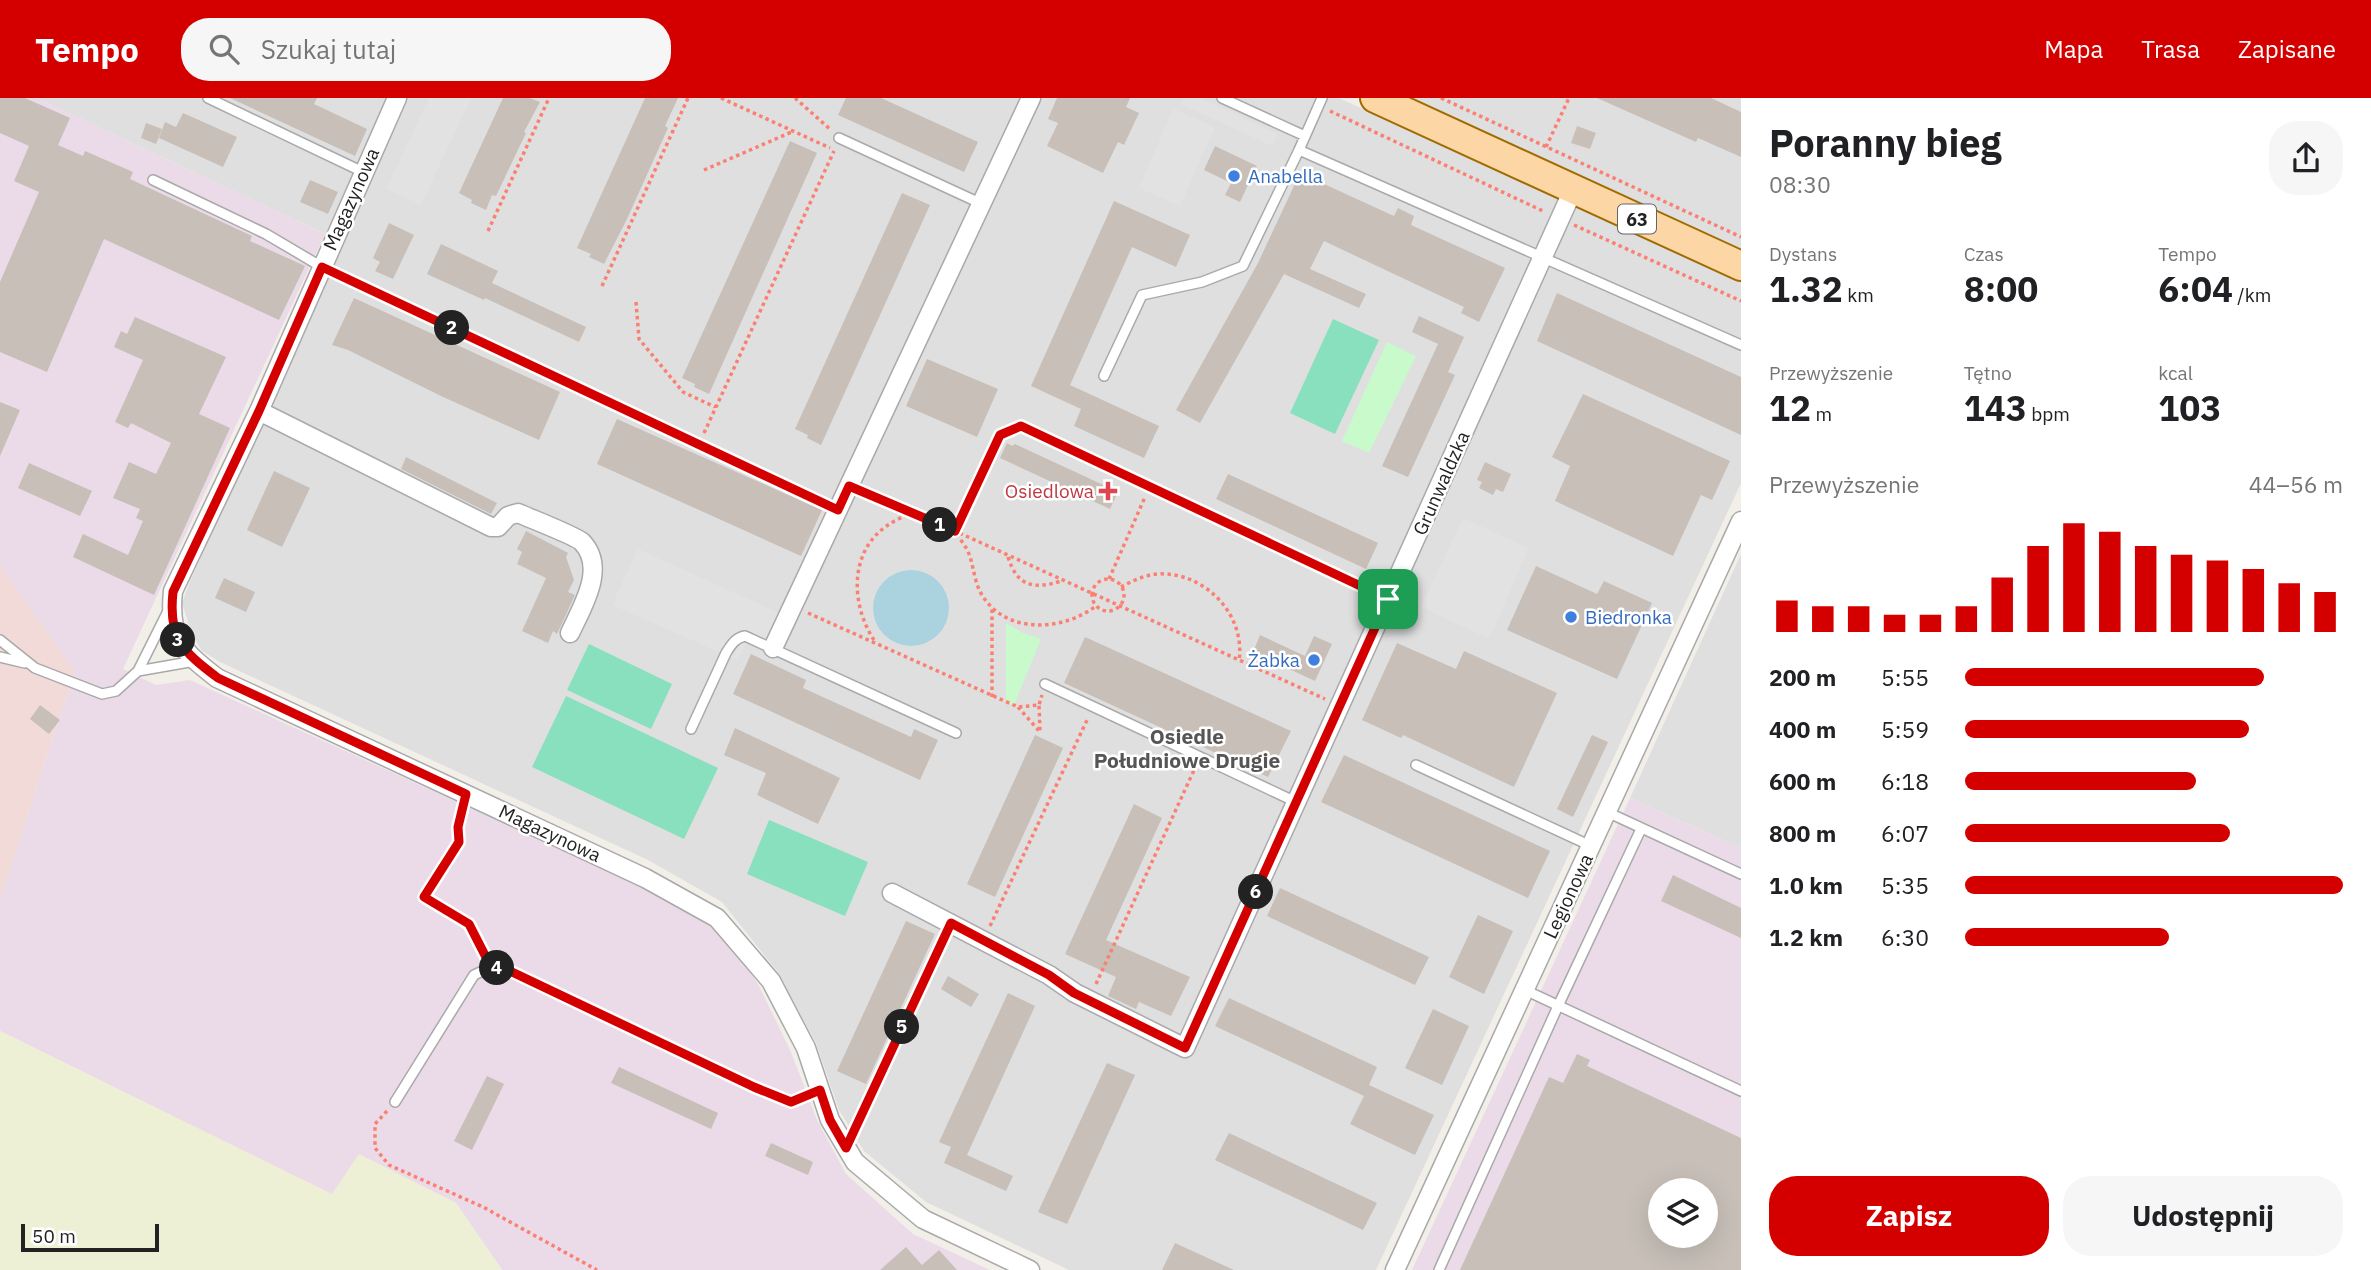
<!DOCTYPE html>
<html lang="pl">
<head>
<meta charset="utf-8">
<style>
	:root { --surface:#fff; --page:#f6f6f6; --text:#202124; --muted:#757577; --accent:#d40000 }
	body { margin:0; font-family:"IBM Plex Sans",sans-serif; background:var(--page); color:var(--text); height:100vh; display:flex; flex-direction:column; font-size:26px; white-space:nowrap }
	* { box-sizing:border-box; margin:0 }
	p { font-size:23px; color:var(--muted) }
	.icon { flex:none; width:38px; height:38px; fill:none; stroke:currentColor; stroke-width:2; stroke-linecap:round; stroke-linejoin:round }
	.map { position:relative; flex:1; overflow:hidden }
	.side { display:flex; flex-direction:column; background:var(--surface); width:630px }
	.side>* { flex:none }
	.buttons { position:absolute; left:1648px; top:1080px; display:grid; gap:14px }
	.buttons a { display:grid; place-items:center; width:70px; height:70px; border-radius:50%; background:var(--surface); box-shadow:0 7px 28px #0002; font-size:35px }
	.scale { position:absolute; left:21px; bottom:18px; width:138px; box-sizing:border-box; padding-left:7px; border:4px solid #222; border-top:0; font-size:19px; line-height:24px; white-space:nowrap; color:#222; -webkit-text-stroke:5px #fff; paint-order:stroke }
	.pin { position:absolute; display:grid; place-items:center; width:60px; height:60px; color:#fff; margin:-30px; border-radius:14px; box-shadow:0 4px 10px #0006 }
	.km { position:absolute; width:35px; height:35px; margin:-18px; border-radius:50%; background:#222; color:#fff; font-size:19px; line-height:35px; text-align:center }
	.round { display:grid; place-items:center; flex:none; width:74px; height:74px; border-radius:28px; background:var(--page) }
	.headline { display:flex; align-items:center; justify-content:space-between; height:119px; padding:0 28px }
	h1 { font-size:38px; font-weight:700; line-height:52px }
	.metrics { display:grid; grid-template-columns:repeat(3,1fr); gap:10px; height:119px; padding:7px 28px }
	.metrics div { display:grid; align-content:center }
	.metrics b { font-size:35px; font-weight:700 }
	.metrics small { font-size:19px; font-weight:400 }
	.metrics p { font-size:19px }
	.chart { height:196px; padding:14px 28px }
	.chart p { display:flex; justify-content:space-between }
	.chart svg { width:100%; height:126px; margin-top:7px; stroke:var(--accent); stroke-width:6 }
	.action { display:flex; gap:14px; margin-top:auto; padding:14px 28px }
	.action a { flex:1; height:80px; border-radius:28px; background:var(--accent); color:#fff; font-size:28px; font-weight:700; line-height:80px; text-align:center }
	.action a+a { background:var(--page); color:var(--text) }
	ul { padding:0 28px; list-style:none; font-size:23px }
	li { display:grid; grid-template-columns:112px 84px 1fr; align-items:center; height:52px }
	li i { height:18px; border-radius:9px; background:var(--accent) }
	header { display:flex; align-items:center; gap:42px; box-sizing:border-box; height:98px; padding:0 35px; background:var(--accent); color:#fff }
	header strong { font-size:33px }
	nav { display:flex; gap:38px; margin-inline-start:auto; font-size:24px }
	.search { width:490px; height:63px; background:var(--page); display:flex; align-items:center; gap:18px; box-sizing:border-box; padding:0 24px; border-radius:28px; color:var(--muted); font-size:26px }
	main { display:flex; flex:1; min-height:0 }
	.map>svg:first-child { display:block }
	.residential { fill:#e0dfdf }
	.commercial { fill:#f2dad9 }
	.industrial { fill:#ebdbe8; fill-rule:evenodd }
	.farmland { fill:#eef0d5 }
	.park { fill:#c8facc }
	.pitch { fill:#88e0be }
	.parking { fill:#e2e2e2 }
	.water { fill:#aad3df }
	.building { fill:#c7bfb8; fill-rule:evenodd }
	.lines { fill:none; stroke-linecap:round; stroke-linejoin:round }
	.lane-casing { stroke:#a9a9a9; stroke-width:12 }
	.street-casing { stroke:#a9a9a9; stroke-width:21 }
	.primary-casing { stroke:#a06b00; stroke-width:32 }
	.path { stroke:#fa8072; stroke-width:3.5; stroke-dasharray:3.5 3.5; stroke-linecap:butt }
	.lane { stroke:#fff; stroke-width:9 }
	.street { stroke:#fff; stroke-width:18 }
	.primary { stroke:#fcd6a4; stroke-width:28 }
	.route-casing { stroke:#fff; stroke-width:14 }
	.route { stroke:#d40000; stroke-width:9 }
	.shop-dot { fill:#3f7fe0; stroke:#fff; stroke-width:2.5 }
	.health-dot { fill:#e0444e; stroke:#fff; stroke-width:2.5 }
	.labels { text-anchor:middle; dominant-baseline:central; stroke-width:5; stroke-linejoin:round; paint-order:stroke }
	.shield { fill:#fff; stroke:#646464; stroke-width:2 }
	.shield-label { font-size:18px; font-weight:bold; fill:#222 }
	.shop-label { font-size:19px; fill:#366cbe; stroke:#fff; text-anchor:start }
	.street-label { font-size:19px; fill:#222; stroke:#fff }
	.health-label { font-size:19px; fill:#be3a42; stroke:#fff; text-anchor:end }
	.neighbourhood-label { font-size:21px; font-weight:bold; fill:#555; stroke:#fff }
</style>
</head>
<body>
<header>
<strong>Tempo</strong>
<div class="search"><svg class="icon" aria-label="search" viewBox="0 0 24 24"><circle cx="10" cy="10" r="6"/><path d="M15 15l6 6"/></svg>Szukaj tutaj</div>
<nav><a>Mapa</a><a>Trasa</a><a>Zapisane</a></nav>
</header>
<main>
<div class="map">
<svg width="1741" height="1172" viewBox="0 0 1741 1172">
	<rect width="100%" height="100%" fill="#f2efe9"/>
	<path class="residential" d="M37,0H389L325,136Z
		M407,0H1339L1741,183V385L1376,1172H1069L926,1104L864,1053L839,1012L816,945L777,873L722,804L648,762L220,564L202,553L192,536L182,505L191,481Z
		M1397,0H1741V157Z
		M1741,456V750L1630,700Z"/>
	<path class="commercial" d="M0,467L75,573L0,803Z"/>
	<path class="industrial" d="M0,0H37L325,136L123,571L156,587L190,582L639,787L697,816L736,852L759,888L791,954L817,1022L846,1076L913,1136L990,1172H502L456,1105L359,1057L332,1097L0,933V803L75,573L0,467Z
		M1630,700L1741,750V1172H1412ZM1661,1092H1706V1138H1661Z"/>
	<path class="farmland" d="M0,933L332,1096L359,1056L456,1105L502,1172H0Z"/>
	<path class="park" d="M1387,244L1416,258L1369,355L1342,343Z
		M1006,525L1023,535L1041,541L1014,607L1006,604Z"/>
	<path class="pitch" d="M1333,221L1379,242L1335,336L1290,315Z
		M589,546L672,586L651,631L567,592Z
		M566,598L718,670L684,741L532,669Z
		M769,722L868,764L845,818L747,776Z"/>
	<path class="parking" d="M429,0H471L421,107L386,91Z
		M1184,0H1200L1278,36L1272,48L1181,6Z
		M1173,11L1215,29L1180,108L1139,90Z
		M1463,420L1529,450L1489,541L1421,509Z
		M638,451L788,519L768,554L747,545L737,562L612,507Z"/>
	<path class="water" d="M873 510a38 38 0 1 1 76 0a38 38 0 1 1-76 0Z"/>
	<path class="building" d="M0,0H25L70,20L58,47L83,58L85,53L133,74L130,81L252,138L250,143L305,168L279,222L104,141L47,274L0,254V184L39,94L14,83L29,48L0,35Z
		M230,0H317L314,6L367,31L355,58Z
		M503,0H530L540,4L524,34L526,35L496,98L492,97L486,112L471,105L472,102L459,95Z
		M645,0H678L665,28L668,30L627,121L604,166L589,159L591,156L577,150Z
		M846,0H881L978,44L964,74L838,17Z
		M1057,0H1130L1126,9L1139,15L1124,47L1118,44L1103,75L1047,48L1058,25L1048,21Z
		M1597,0H1711L1741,14V59L1698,40L1696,44Z
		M183,15L237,39L223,69L159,40L165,24L176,29Z
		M146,25L162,31L156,46L141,40Z
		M1577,28L1596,35L1590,51L1571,45Z
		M790,43L817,55L709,296L694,289L695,286L682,280Z
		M1215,48L1257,68L1240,104L1225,97L1231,85L1204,72Z
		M1300,75L1394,118L1398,110L1414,118L1411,127L1505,170L1479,224L1461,215L1464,209L1324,143L1310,171L1366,196L1359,210L1284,176L1200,325L1176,312L1258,165Z
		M310,82L338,94L328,116L300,104Z
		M902,95L930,107L821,347L807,340L808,337L795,331Z
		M1114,103L1190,137L1176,169L1132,149L1070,287L1159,328L1144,360L1074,328L1081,311L1031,288Z
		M389,125L414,137L393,181L375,173L380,164L373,160Z
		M441,146L498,173L492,185L586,229L579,244L485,200L484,202L427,176Z
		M1557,195L1741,279V337L1537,243Z
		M354,200L560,294L539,342L443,299L348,252L332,247Z
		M1419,218L1464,239L1448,274L1455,277L1408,379L1382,368L1438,246L1412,234Z
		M135,219L226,259L199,316L230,330L154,497L73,459L83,436L128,457L143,423L136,420L140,411L113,400L129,364L156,376L171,345L131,325L128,330L115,324L143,262L114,249L121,233L127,236Z
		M927,261L998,291L977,339L906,308Z
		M1583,296L1730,363L1712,402L1701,397L1673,458L1555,403L1570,368L1552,359Z
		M0,304L20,312L0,358Z
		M617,321L822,412L801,458L597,366Z
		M1007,345L1012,348L1015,346L1112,391L1113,394L1117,396L1110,411L1000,360Z
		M406,359L497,405L491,416L401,371Z
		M1485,364L1511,376L1503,394L1496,391L1493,397L1479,390L1482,384L1477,382Z
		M29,365L92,393L80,418L18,390Z
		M274,373L310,390L282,449L247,432Z
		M1228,376L1378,445L1366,471L1216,401Z
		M526,433L568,455L566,459L574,482L568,494L575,497L557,536L553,533L548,545L522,533L546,480L517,466L522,454L517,451Z
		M1536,468L1597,496L1604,483L1652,505L1617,581L1507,532Z
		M224,480L255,494L246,514L215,500Z
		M1260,537L1305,558L1314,538L1332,546L1315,583L1253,554Z
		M1085,539L1291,633L1268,679L1064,585Z
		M1397,545L1456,571L1464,553L1557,595L1514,689L1403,637L1401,640L1362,622Z
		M751,556L806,582L803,590L911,639L914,631L938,642L920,682L733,596Z
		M40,607L60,622L49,636L30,621Z
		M735,630L840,680L818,726L757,697L766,675L724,657Z
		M1035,637L1063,650L995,799L967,786Z
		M1592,637L1608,644L1573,719L1557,711Z
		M1344,657L1550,753L1528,800L1321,704Z
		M1134,706L1162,720L1106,842L1190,879L1171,918L1139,904L1136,911L1108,898L1116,879L1065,856Z
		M1673,777L1741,810V840L1661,803Z
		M1280,790L1429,859L1415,887L1267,818Z
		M1478,817L1513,833L1484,896L1449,879Z
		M906,823L935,836L866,986L837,973Z
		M948,878L979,896L971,909L941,891Z
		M1008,895L1035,908L967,1057L1013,1078L1006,1093L944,1065L951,1049L939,1044Z
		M1229,900L1377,969L1369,987L1434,1017L1415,1057L1350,1026L1364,998L1215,928Z
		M1433,911L1469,928L1442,987L1405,970Z
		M1577,956L1590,962L1587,968L1741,1040V1172H1460L1549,979L1563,985ZM1661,1092H1706V1138H1661Z
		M1107,965L1135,977L1067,1126L1038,1114Z
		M619,969L718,1015L711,1031L611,985Z
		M487,978L504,986L472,1052L454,1043Z
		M1229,1035L1377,1105L1363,1132L1215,1062Z
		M771,1045L813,1064L808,1077L765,1058Z
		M1175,1145L1234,1172H1162Z
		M906,1149L922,1167L939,1152L957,1172H880Z"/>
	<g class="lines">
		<defs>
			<path id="lane" d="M208,0L363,74
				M1222,0L1305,38
				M839,40L982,106
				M1299,52L1741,247
				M153,82L266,136L322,169L838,412
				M1104,278L1142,197L1202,184L1243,168L1299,52L1322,0
				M1021,328L1388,501
				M0,542L35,570L102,596L116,593L138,573L169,511
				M0,559L25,565
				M138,573L195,563
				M1045,586L1296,704
				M691,631L726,555C731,547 735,540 745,538L956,635
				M1416,667L1591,748
				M466,696L458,729L459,744L423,799L469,826L491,869
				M1607,714L1741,776
				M1525,892L1741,993
				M395,1004L474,877L491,869L512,875L754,989L791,1004L820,992
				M1439,1172L1558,908L1641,731"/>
			<path id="street" d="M397,0L259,313L173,493C168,540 182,553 217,580L645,780L717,820L771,883L806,950L830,1022L855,1064L923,1121L1030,1172
				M259,313L491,429H498L508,418L518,415C529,420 576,438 582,444C607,470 582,509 570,535
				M773,550L1031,0
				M892,795L1049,877L1075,895L1185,950L1573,92
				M1395,1172L1741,423"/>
			<path id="primary" d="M1375,0L1741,168"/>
		</defs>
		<use href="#lane" class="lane-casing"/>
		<use href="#street" class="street-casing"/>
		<use href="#primary" class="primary-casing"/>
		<path class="path" d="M721,0L830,50
			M795,0L831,32
			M1441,0L1741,139
			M1330,13L1545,114
			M1546,49L1569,0
			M704,72L794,33
			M1574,127L1741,203
			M488,133L549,0
			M602,188L688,0
			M636,204L639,241L683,294L715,309
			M1009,333L1001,337L955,433C959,440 966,448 969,456C974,469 974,484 982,497C1006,537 1063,533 1096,508
			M704,335L834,53
			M863,394L955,433L1325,601
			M1008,459C1017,488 1033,492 1061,483
			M1109,481L1145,399
			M1092 497a16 16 0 1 1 32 0a16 16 0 1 1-32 0Z
			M1121,489C1132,483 1145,477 1157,476C1204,473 1246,516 1239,563
			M808,515L1018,609L1039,607L1042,597
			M874,542C853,510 849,463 878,435C887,426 900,420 911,415
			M992,599V510
			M1018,609L1040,634L1039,607
			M990,828L1088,620
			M1096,886L1195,670
			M387,1013L375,1026V1050L389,1067L483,1109L597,1172
			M856,1030L944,840"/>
		<use href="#lane" class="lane"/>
		<use href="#street" class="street"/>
		<use href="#primary" class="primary"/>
	</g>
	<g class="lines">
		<defs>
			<path id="route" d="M322,169L838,412L849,388L955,433L1000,337L1021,328L1388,501L1185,950L1074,895L1049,877L951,825L846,1050L830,1022L820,992L791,1004L754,989L512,874L491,869L469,826L424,799L459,744L458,729L466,696L218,580C182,553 168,540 173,494L259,313Z"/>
		</defs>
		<use href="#route" class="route-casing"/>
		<use href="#route" class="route"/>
	</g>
	<g class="shop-dot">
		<circle cx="1234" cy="78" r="7"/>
		<circle cx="1571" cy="519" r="7"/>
		<circle cx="1314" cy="562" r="7"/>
	</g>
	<path class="health-dot" d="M1104.5 382.5h7v7h7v7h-7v7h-7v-7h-7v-7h7z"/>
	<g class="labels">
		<rect class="shield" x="1618" y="106.5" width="38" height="29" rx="5"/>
		<g class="shield-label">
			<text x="1637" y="121">63</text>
		</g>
		<g class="shop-label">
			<text x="1248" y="78">Anabella</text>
			<text x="1585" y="519">Biedronka</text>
			<text x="1300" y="562" text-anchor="end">Żabka</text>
		</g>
		<g class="street-label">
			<text transform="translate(351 101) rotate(-66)">Magazynowa</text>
			<text transform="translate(1441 385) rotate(-66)">Grunwaldzka</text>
			<text transform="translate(550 735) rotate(25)">Magazynowa</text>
			<text transform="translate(1568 798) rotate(-65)">Legionowa</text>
		</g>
		<g class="health-label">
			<text x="1094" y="393">Osiedlowa</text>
		</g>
		<g class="neighbourhood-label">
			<text x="1187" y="638">Osiedle<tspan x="1187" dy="24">Południowe Drugie</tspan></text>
		</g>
	</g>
</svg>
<div class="buttons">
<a><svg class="icon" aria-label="layers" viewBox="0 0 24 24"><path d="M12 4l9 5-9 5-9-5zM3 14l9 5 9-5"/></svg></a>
</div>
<div class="scale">50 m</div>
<div class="pin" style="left:1388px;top:501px;background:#1e9e55"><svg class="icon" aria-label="arrive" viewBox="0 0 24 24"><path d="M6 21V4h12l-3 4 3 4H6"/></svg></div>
<b class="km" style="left:940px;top:427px">1</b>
<b class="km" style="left:452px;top:230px">2</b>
<b class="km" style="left:178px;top:542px">3</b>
<b class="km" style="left:497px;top:870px">4</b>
<b class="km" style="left:902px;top:929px">5</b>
<b class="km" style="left:1256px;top:794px">6</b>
</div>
<section class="side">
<div class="headline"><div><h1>Poranny bieg</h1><p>08:30</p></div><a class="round"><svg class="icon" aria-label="share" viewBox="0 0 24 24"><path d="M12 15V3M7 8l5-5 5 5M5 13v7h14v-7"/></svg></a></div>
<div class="metrics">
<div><p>Dystans</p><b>1.32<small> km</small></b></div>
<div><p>Czas</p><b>8:00</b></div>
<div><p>Tempo</p><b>6:04<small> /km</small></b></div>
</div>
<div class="metrics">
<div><p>Przewyższenie</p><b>12<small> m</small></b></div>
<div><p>Tętno</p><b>143<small> bpm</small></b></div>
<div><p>kcal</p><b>103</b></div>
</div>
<div class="chart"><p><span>Przewyższenie</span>44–56 m</p>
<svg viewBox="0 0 160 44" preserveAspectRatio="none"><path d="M5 44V33M15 44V35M25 44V35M35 44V38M45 44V38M55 44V35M65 44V25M75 44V14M85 44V6M95 44V9M105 44V14M115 44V17M125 44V19M135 44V22M145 44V27M155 44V30"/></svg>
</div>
<ul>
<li><b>200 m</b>5:55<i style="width:79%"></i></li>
<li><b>400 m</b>5:59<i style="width:75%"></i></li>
<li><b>600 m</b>6:18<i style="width:61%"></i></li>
<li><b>800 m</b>6:07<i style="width:70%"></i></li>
<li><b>1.0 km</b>5:35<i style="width:100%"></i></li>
<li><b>1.2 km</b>6:30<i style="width:54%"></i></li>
</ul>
<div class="action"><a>Zapisz</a><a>Udostępnij</a></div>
</section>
</main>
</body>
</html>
